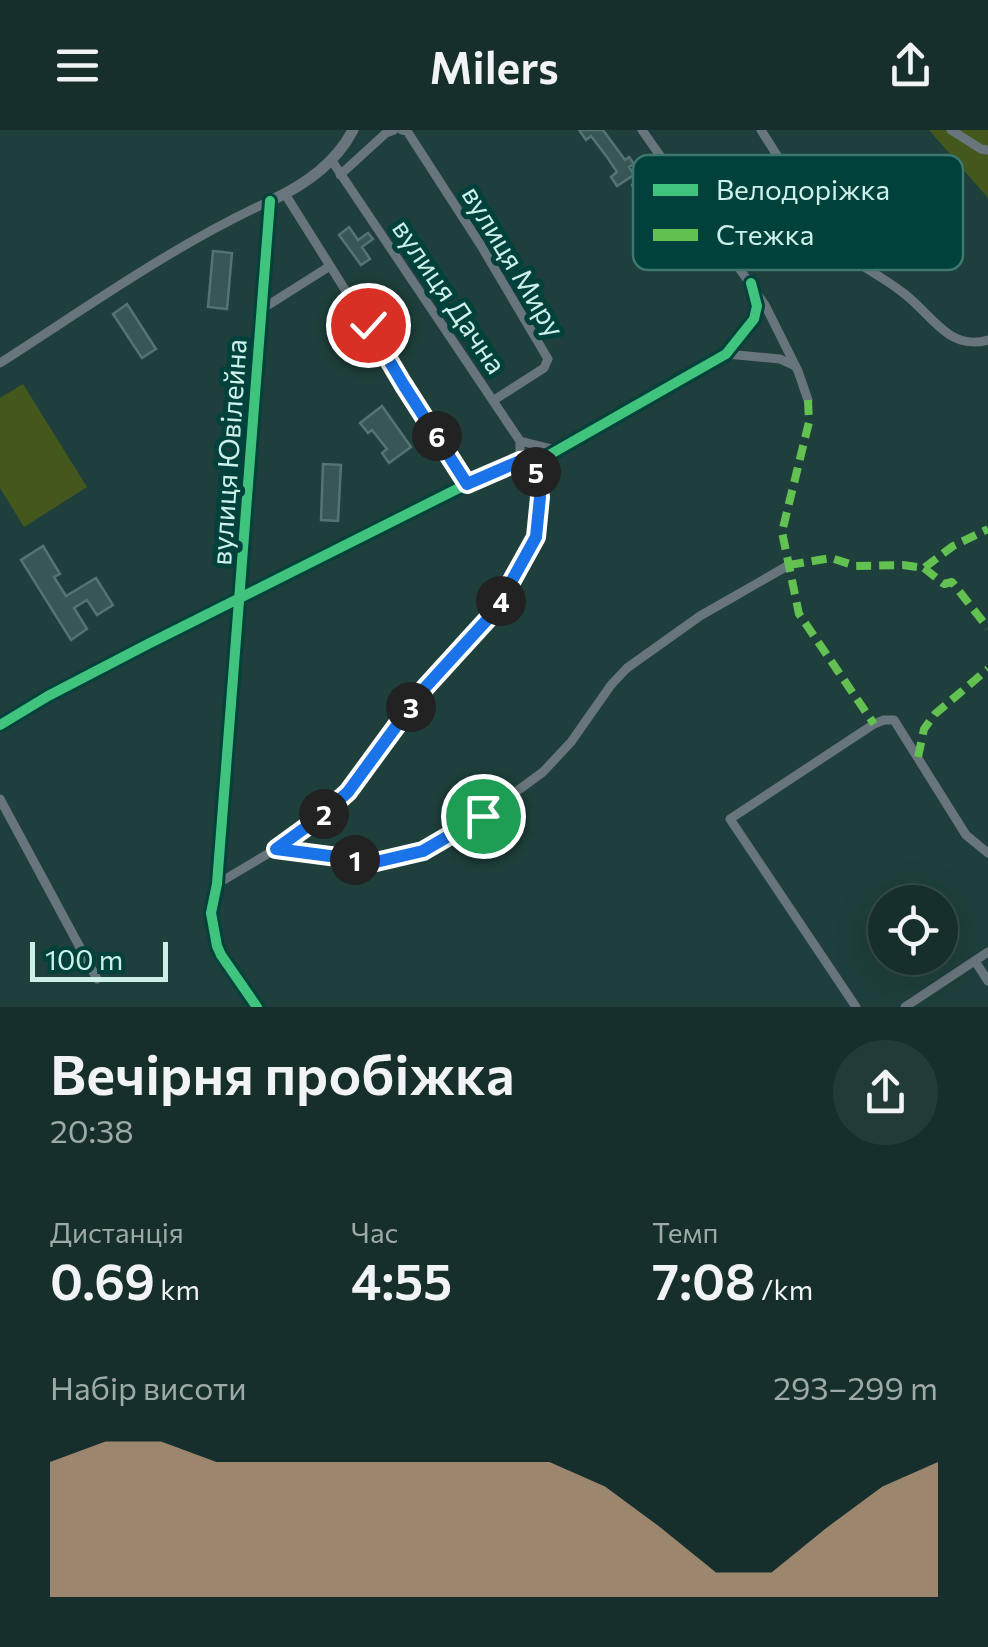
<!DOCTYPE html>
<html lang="uk">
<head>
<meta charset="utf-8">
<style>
	:root { --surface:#162f2c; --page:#233b38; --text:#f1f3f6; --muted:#9ea9a9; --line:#354a48; --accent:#d6ab8b }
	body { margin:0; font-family:Commissioner,sans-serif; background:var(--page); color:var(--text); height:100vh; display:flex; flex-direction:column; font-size:38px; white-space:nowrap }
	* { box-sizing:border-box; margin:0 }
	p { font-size:32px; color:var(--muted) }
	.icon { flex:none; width:55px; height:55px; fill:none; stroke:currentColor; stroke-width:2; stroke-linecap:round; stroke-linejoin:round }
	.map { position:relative; height:877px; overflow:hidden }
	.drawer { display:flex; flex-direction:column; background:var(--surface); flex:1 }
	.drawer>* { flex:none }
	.tools { position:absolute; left:868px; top:755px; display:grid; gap:20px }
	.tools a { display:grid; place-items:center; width:90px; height:90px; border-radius:50%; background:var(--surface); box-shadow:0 10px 40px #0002,0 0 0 2px var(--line); font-size:50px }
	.scale { position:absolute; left:30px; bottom:25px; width:138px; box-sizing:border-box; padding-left:10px; border:5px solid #cdf0ea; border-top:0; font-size:28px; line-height:35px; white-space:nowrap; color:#cdf0ea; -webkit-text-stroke:8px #00423b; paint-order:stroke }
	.pin { position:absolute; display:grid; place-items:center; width:85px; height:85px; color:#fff; margin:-42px; border:5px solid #fff; border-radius:50%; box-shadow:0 2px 10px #0007 }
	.km { position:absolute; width:50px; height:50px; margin:-25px; border-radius:50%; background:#222; color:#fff; font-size:28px; line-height:50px; text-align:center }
	.round { display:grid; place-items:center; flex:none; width:105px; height:105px; border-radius:52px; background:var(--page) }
	.head { display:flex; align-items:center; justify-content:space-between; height:170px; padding:0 50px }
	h1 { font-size:55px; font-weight:600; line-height:75px }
	.stats { display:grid; grid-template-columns:repeat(3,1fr); gap:15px; height:170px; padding:10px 50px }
	.stats div { display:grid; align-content:center }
	.stats b { font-size:50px; font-weight:600 }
	.stats small { font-size:28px; font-weight:400 }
	.stats p { font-size:28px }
	.chart { height:280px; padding:20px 50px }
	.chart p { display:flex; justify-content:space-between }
	.chart svg { width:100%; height:180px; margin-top:10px; fill:var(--accent); opacity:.7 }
	header { display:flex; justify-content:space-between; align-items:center; height:130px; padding:0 50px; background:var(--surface); font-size:45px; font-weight:600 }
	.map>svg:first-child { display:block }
	.green { fill:#44581d }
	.building { fill:#385655; stroke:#557372; stroke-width:2.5 }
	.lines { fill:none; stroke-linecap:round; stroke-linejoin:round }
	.minor { stroke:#69757c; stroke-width:9 }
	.tertiary { stroke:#69757c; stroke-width:11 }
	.quiet { stroke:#63c152; stroke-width:8; stroke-dasharray:15 8; stroke-linecap:butt }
	.cycleway-casing { stroke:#00423b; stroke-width:16 }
	.cycleway { stroke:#40c37c; stroke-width:10 }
	.route-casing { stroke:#fff; stroke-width:20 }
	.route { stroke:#1a73e8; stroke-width:12 }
	.labels { text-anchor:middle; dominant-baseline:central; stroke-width:10; stroke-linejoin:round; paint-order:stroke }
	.street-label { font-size:28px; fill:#cdf0ea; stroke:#00423b }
	.key { fill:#00423b; stroke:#3e7670; stroke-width:2.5 }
	.key-label { font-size:28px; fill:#cdf0ea }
</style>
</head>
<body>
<header><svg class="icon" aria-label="menu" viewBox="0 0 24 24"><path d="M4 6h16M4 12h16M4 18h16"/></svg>Milers<svg class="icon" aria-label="share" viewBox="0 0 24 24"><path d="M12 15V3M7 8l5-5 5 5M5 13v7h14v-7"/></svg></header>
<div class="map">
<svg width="988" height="877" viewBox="0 0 988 877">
	<rect width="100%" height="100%" fill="#1e3f3b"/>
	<path class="green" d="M929,0H988V68Z
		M23,254L87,357L24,397L0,358V268Z"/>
	<path class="building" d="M579,0H603L625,30L629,27L634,34L629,37L634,45L617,56L611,47L617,42L607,27L591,6L586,10Z
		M640,49L684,114L672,123L667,117L670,114L640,72L642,70L632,55Z
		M349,97L358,110L368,103L373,109L362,117L370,129L361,135L339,105Z
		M213,121L232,123L227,179L208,177Z
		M127,174L156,219L142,228L113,184Z
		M382,276L411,317L389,333L382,323L387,319L372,300L368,303L360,293Z
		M323,334L341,335L338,391L321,390Z
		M43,416L60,444L54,447L66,466L96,448L113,475L97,485L87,470L74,478L87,499L71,510L21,430Z"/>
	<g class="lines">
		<path class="minor" d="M402,0L407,1L480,114L548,229L544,238L494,270
			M642,0L765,175L798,241L808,270
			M761,0L826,103C852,135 872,139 902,162C919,174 932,193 950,205C961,212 975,214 988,210
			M951,0L981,19L988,20
			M332,31L520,311V331
			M340,45L386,3L394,0
			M285,64L467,354
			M262,179L330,136
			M726,224L780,229L795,236
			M0,233C89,176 174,115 270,71
			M520,311L556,320
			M0,595L48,566L148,514L467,354L520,331L529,330L535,333L726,224L754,189L757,176L751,153
			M0,669L97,849
			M276,719L366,732L423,721L483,686L543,642L571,612L611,555L627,538L700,486L789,435
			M217,754L276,719L320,687L348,662L423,561L495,481L529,424L536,407L539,367L535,333
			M975,831L988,851
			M856,877L730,689L874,594L884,590H894L966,705L988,723
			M905,877L988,822"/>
		<path class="tertiary" d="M257,877L221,825L217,816L211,783L217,754L270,71C303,56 336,33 353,0"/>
		<path class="quiet" d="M808,270L809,292L782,402L799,484L874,594
			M789,435L831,428L856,436L903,435L924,438L953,416L988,399
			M924,438L944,454L952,452L988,498
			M918,627L924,599L935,584L988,539"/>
		<defs>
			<path id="cycleway" d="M0,595L48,566L148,514L467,354L520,331L529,330L535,333L726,224L754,189L757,176L751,153
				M257,877L221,825L217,816L211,783L217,754L270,71"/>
		</defs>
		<use href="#cycleway" class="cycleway-casing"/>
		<use href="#cycleway" class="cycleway"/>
	</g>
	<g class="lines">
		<defs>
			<path id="route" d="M368,195L403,254L467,354L520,331L529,330L535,334L540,367L536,407L495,481L422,561L348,662L320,687L276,719L376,732L423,721L483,686"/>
		</defs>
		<use href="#route" class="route-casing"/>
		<use href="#route" class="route"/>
	</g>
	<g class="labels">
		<g class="street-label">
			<text transform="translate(514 131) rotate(59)">вулиця Миру</text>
			<text transform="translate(450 166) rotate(56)">вулиця Дачна</text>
			<text transform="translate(228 322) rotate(-86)">вулиця Ювілейна</text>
		</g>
	</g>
	<rect x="633" y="25" width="330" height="115" rx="15" class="key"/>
	<rect x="653" y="54" width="45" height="12" fill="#40c37c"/>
	<rect x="653" y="99" width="45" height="12" fill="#63c152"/>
	<g class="key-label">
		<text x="716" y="70">Велодоріжка</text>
		<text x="716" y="115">Стежка</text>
	</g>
</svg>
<div class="tools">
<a><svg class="icon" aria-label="locate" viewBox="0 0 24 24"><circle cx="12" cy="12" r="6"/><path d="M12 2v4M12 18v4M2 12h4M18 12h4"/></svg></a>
</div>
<div class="scale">100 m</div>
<div class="pin" style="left:483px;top:686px;background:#1e9e55"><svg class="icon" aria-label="arrive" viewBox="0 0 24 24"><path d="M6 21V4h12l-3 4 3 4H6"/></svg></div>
<div class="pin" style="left:368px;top:195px;background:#d93025"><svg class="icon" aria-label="check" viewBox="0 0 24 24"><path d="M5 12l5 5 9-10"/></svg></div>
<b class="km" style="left:355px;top:730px">1</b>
<b class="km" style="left:324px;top:684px">2</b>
<b class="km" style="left:411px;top:577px">3</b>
<b class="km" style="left:501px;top:471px">4</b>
<b class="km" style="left:536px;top:342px">5</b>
<b class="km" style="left:437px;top:306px">6</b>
</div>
<section class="drawer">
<div class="head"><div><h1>Вечірня пробіжка</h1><p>20:38</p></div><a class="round"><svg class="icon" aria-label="share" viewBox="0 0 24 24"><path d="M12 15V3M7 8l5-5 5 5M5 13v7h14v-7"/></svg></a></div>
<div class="stats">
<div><p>Дистанція</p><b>0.69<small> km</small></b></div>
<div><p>Час</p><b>4:55</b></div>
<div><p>Темп</p><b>7:08<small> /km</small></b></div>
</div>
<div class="chart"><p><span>Набір висоти</span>293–299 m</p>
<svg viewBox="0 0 160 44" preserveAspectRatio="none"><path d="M0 44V11L10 6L20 6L30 11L40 11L50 11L60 11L70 11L80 11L90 11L100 17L110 27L120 38L130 38L140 27L150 17L160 11V44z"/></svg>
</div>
</section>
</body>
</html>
